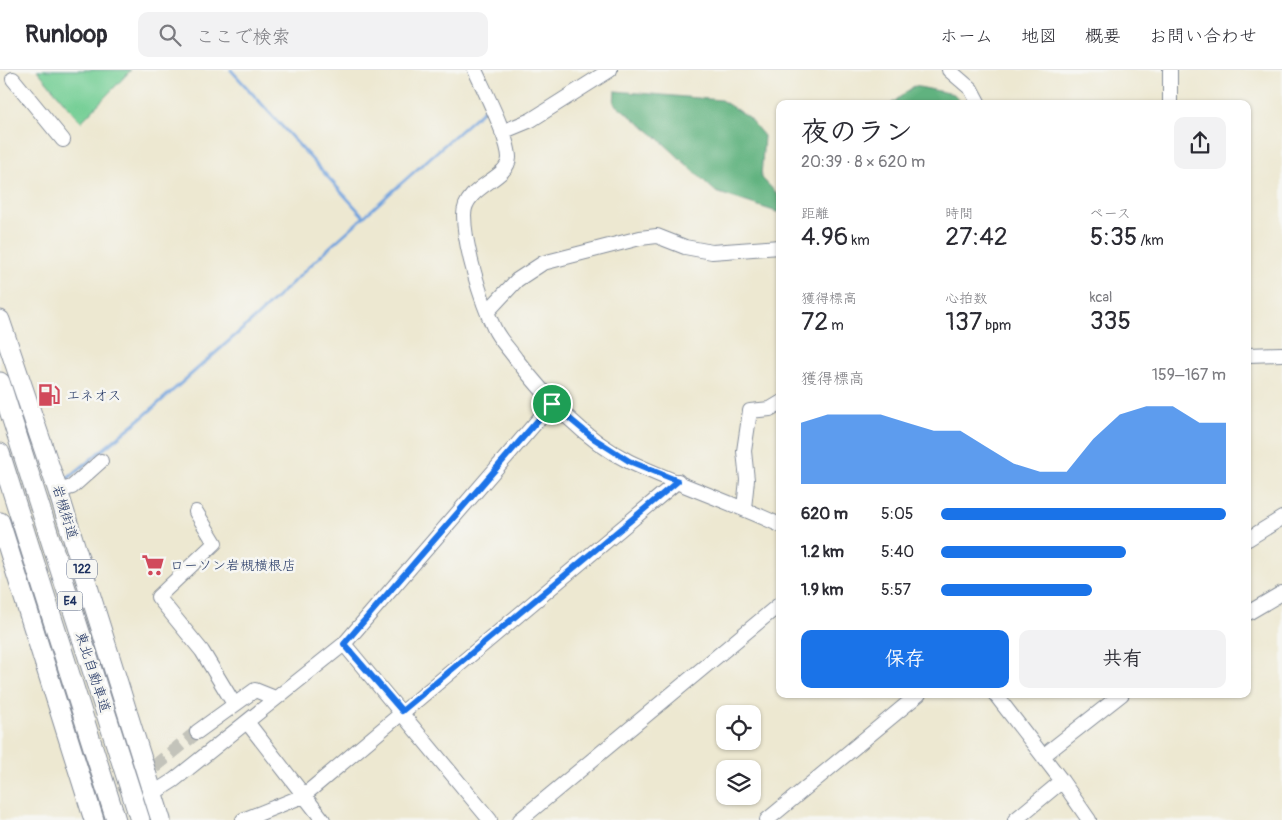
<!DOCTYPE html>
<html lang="ja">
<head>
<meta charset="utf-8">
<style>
	:root { --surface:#fff; --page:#f2f2f3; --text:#2b2b33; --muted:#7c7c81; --line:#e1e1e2; --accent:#1a73e8 }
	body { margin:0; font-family:Pangolin,"Klee One",sans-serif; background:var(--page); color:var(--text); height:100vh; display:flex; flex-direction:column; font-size:19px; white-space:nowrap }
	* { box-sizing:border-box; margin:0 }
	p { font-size:16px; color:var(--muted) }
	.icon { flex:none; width:28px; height:28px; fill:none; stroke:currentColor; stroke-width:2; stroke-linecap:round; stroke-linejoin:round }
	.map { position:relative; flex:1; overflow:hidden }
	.side { position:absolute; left:776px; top:30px; width:475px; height:598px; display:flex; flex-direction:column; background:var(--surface); border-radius:10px; box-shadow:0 1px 4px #0004 }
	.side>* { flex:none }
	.fabs { position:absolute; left:716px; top:635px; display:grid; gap:10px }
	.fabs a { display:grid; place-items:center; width:45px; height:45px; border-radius:10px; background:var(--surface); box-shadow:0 1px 4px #0004; font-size:25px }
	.pin { position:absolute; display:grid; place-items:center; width:42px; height:42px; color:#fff; margin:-21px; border:2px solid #fff; border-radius:50%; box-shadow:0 1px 5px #0007 }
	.round { display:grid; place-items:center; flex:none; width:52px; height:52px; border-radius:10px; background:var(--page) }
	.headline { display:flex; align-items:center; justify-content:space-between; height:85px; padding:0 25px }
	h1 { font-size:28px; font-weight:600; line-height:38px }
	.stats { display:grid; grid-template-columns:repeat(3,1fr); gap:8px; height:85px; padding:5px 25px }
	.stats div { display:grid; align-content:center }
	.stats b { font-size:25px; font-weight:600 }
	.stats small { font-size:14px; font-weight:400 }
	.stats p { font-size:14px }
	.chart { height:140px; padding:10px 25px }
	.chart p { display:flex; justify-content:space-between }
	.chart svg { width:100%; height:90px; margin-top:5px; fill:var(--accent); opacity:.7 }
	.button { display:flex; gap:10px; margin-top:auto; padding:10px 25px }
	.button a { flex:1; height:58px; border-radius:10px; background:var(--accent); color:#fff; font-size:20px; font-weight:600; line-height:58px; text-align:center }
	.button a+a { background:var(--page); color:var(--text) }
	ul { padding:0 25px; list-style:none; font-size:16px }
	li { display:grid; grid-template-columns:80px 60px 1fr; align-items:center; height:38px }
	li i { height:12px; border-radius:6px; background:var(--accent) }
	header { display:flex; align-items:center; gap:30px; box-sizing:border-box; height:70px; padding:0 25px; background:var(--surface); border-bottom:1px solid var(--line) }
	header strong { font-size:24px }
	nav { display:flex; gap:28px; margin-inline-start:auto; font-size:18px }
	.search { width:350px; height:45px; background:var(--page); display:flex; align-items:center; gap:12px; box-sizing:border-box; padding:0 18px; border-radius:10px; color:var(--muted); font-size:19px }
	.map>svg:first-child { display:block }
	.green { fill:#76cf96; stroke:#487f7a }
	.forest { fill:#60b27f; stroke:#3e706e }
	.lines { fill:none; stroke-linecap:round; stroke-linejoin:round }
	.stream { stroke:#72a3dd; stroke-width:3 }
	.minor-tunnel { stroke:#c3c3ba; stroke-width:14; stroke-dasharray:14 7; stroke-linecap:butt }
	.minor-casing { stroke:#848c98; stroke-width:16 }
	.highway-casing { stroke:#848c98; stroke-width:21 }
	.minor { stroke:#fff; stroke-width:14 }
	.highway { stroke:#fff; stroke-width:19 }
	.route-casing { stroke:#fff; stroke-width:10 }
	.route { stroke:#1a73e8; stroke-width:6 }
	.labels { text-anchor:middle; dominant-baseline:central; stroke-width:5; stroke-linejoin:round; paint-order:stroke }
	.shield { fill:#f6f6f2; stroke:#5d6b8a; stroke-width:1 }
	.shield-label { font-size:12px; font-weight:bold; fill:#1b2f5e }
	.poi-label { font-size:14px; fill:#1b2f5e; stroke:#f6f6f2; text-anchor:start }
	.street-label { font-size:14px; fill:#1b2f5e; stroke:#f6f6f2 }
</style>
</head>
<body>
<header>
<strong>Runloop</strong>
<div class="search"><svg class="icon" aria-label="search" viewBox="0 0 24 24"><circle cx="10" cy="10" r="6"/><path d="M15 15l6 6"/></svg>ここで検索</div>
<nav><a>ホーム</a><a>地図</a><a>概要</a><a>お問い合わせ</a></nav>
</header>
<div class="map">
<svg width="1282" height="750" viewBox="0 0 1282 750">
	<rect width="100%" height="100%" fill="#f6f6f2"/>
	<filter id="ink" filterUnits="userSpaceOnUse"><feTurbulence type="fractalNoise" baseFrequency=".02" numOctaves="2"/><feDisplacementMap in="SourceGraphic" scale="10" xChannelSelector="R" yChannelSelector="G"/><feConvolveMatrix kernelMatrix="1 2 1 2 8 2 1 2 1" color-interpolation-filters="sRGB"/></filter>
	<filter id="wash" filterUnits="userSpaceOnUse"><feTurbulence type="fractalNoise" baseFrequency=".0096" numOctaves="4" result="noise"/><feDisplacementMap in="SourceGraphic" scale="20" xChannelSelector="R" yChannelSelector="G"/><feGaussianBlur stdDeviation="1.12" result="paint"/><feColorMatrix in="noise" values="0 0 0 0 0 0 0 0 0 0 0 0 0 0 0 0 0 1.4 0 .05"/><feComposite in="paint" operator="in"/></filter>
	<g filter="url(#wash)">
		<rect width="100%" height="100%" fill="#ede8d1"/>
		<path class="green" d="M37,0H131L81,52Z"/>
		<path class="forest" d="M914,16L954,24L962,34H891Z
			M615,21L721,30L748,47L764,66L761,107L780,127V143L716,122L658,68L614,33Z"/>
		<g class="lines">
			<path class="stream" d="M231,0L364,147
				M67,409L145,345L255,248L331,176L488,36"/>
		</g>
	</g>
	<g filter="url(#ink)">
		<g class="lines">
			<path class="minor-tunnel" d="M89,750L197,662"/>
			<defs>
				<path id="minor" d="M475,0C484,20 509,68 509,88C508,110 464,116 464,145C464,175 481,231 494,258C499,269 509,279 516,289C548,329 583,369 630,392C679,415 731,432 780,455
					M949,0L971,19L979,34
					M1170,0V34
					M13,9L63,70
					M502,62L531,50L610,0
					M488,241L517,210L543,193L640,168L657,166L685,177L712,182L780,177
					M1248,285L1282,284
					M58,421L72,417L101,391
					M744,438L747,410L744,381L750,341L770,339L780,333
					M196,442L215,473L158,527L202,581L234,634
					M1248,469L1282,448
					M1248,543L1282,523
					M344,574L490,750
					M995,624L1062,711L1089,750
					M247,652L323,750
					M197,662L255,620L275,628
					M1043,686L1122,624
					M152,724L174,710L344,574L552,334
					M243,750L303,726L678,411
					M520,750L780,534
					M767,750L919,624
					M1015,750L1062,711"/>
				<path id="highway" d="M0,250L58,421L161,750
					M0,312L140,750
					M0,383L116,750
					M0,452L94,750"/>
			</defs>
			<use href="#minor" class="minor-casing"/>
			<use href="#highway" class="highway-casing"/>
			<use href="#minor" class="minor"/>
			<use href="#highway" class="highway"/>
		</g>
	</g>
	<g class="lines" filter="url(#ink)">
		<defs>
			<path id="route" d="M552,334L593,368L629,391L678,411L402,641L344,574Z"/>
		</defs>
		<use href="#route" class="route-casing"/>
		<use href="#route" class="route"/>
	</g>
	<defs>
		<symbol id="fuel-bare" viewBox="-9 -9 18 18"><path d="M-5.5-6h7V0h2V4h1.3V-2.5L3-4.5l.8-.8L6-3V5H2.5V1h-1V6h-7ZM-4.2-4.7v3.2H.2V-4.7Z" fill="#d1495b" stroke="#f6f6f2" stroke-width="2.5" paint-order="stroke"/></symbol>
		<symbol id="supermarket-bare" viewBox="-9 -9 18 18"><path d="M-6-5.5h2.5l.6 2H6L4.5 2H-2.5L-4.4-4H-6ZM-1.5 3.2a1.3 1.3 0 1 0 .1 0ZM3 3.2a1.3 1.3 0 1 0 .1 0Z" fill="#d1495b" stroke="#f6f6f2" stroke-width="2.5" paint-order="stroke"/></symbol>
	</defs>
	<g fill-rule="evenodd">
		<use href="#fuel-bare" x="33" y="309" width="32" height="32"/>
		<use href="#supermarket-bare" x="137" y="479" width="32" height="32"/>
	</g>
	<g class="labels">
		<g class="shield">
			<rect x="67" y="489.5" width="30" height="19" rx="4"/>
			<rect x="57.5" y="521.5" width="25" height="19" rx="4"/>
		</g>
		<g class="shield-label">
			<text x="82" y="499">122</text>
			<text x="70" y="531">E4</text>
		</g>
		<g class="poi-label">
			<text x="66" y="325">エネオス</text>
			<text x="170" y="495">ローソン岩槻横根店</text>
		</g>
		<g class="street-label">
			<text transform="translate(65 442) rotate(73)">岩槻街道</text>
			<text transform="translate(93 602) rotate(72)">東北自動車道</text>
		</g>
	</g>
</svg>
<div class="fabs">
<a><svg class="icon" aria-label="locate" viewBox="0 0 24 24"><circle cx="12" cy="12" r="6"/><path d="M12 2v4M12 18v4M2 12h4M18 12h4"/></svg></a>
<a><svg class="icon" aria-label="layers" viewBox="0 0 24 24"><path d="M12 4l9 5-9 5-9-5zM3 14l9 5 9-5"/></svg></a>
</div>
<div class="pin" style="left:552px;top:334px;background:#1e9e55"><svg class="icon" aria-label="arrive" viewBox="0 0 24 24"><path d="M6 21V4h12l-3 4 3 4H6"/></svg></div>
<section class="side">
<div class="headline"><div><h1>夜のラン</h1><p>20:39 · 8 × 620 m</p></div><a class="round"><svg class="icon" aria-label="share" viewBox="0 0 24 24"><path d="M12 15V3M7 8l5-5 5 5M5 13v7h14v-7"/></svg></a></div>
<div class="stats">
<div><p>距離</p><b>4.96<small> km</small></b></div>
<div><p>時間</p><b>27:42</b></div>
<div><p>ペース</p><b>5:35<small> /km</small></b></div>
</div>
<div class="stats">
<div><p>獲得標高</p><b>72<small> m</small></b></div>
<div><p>心拍数</p><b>137<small> bpm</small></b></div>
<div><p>kcal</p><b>335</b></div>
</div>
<div class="chart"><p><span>獲得標高</span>159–167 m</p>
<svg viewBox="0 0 160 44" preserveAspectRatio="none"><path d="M0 44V14L10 10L20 10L30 10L40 14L50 18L60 18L70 26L80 34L90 38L100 38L110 22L120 10L130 6L140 6L150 14L160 14V44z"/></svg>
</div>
<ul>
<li><b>620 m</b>5:05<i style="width:100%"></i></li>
<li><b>1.2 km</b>5:40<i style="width:65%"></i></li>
<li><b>1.9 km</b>5:57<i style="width:53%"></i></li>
</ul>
<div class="button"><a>保存</a><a>共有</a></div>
</section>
</div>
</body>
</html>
